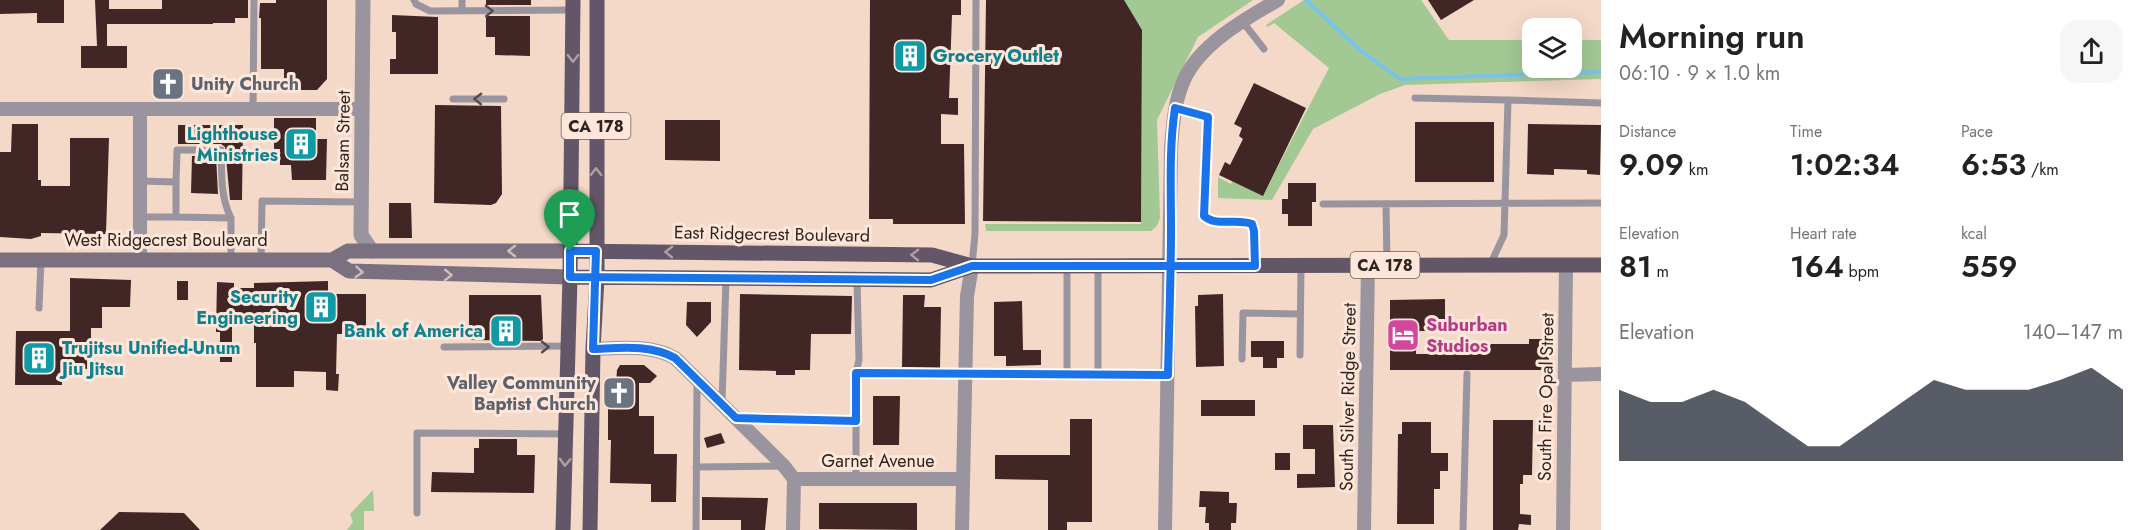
<!DOCTYPE html>
<html lang="en">
<head>
<meta charset="utf-8">
<style>
	:root { --surface:#fff; --page:#f6f6f6; --text:#222; --muted:#767676; --accent:#111827 }
	body { margin:0; font-family:Jost,sans-serif; background:var(--page); color:var(--text); height:100vh; display:flex; flex-direction:column; font-size:22px; white-space:nowrap }
	* { box-sizing:border-box; margin:0 }
	p { font-size:20px; color:var(--muted) }
	.icon { flex:none; width:33px; height:33px; fill:none; stroke:currentColor; stroke-width:2; stroke-linecap:round; stroke-linejoin:round }
	.map { position:relative; flex:1; overflow:hidden }
	.details { display:flex; flex-direction:column; background:var(--surface); width:540px }
	.details>* { flex:none }
	.tools { position:absolute; left:1522px; top:18px; display:grid; gap:12px }
	.tools a { display:grid; place-items:center; width:60px; height:60px; border-radius:12px; background:var(--surface); box-shadow:0 6px 24px #0002; font-size:30px }
	.pin { position:absolute; display:grid; place-items:center; width:51px; height:51px; color:#fff; margin:-62px -26px; border-radius:50% 50% 50% 0; rotate:-45deg; box-shadow:0 0 6px #0007 }
	.pin .icon { rotate:45deg }
	.round { display:grid; place-items:center; flex:none; width:63px; height:63px; border-radius:18px; background:var(--page) }
	.head { display:flex; align-items:center; justify-content:space-between; height:102px; padding:0 18px }
	h1 { font-size:33px; font-weight:600; line-height:45px }
	.metrics { display:grid; grid-template-columns:repeat(3,1fr); gap:9px; height:102px; padding:6px 18px }
	.metrics div { display:grid; align-content:center }
	.metrics b { font-size:30px; font-weight:600 }
	.metrics small { font-size:16px; font-weight:400 }
	.metrics p { font-size:16px }
	.chart { height:168px; padding:12px 18px }
	.chart p { display:flex; justify-content:space-between }
	.chart svg { width:100%; height:108px; margin-top:6px; fill:var(--accent); opacity:.7 }
	main { display:flex; flex:1; min-height:0 }
	.map>svg:first-child { display:block }
	.green { fill:#a2c894 }
	.lines { fill:none; stroke-linecap:round; stroke-linejoin:round }
	.stream { stroke:#79c2eb; stroke-width:4 }
	.building { fill:#402726 }
	.service { stroke:#9a949e; stroke-width:7 }
	.minor { stroke:#9a949e; stroke-width:14 }
	.tertiary { stroke:#9a949e; stroke-width:15 }
	.secondary { stroke:#7a707f; stroke-width:15 }
	.primary { stroke:#625668; stroke-width:15 }
	.oneway { stroke:#544c4b }
	.oneway2 { stroke:#b09ea1 }
	.oneway3 { stroke:#d0bdba }
	.route-casing { stroke:#fff; stroke-width:12 }
	.route { stroke:#1a73e8; stroke-width:8 }
	.labels { text-anchor:middle; dominant-baseline:central; stroke-width:6; stroke-linejoin:round; paint-order:stroke }
	.shield { fill:#fee6da; stroke:#6d5f57; stroke-width:1.5 }
	.shield-label { font-size:16px; font-weight:bold; fill:#2f251f }
	.culture-label { font-size:18px; font-weight:bold; fill:#0d838f; stroke:#fee6da; text-anchor:end }
	.worship-label { font-size:18px; font-weight:bold; fill:#5b616d; stroke:#fee6da; text-anchor:start }
	.street-label { font-size:18px; fill:#2f251f; stroke:#fee6da }
	.hotel-label { font-size:18px; font-weight:bold; fill:#b23c85; stroke:#fee6da; text-anchor:start }
</style>
</head>
<body>
<main>
<div class="map">
<svg width="1601" height="530" viewBox="0 0 1601 530">
	<rect width="100%" height="100%" fill="#f4d8c8"/>
	<path class="green" d="M1122,0H1253L1198,37L1157,120L1160,218L1157,226L1151,231H986L985,224H1141L1142,30Z
		M1304,0H1421L1449,40H1533V68H1572V40H1601V79L1405,85L1380,94L1313,129L1272,200L1218,198V177L1231,184L1232,181L1263,195L1329,68L1274,23L1268,27L1266,25Z
		M373,490L374,511H364V530H347L353,522L350,514Z"/>
	<g class="lines">
		<path class="stream" d="M1306,0L1361,51L1400,79L1601,72"/>
	</g>
	<path class="building" d="M0,0H64V23H37V13L0,14Z
		M95,0H109V9H162V0H248V18H235V23H213V24H107V46H127V68H81V46H97Z
		M276,0H327V79L317,90H284V69H261V18H259L260,3H276Z
		M486,0H531V5H486Z
		M870,0H961V15H952L949,98H958V115L941,114V144H964L965,224H893V219H869Z
		M986,0H1124L1142,30L1141,222L983,221Z
		M1428,0H1474L1441,20Z
		M392,15L438,17V74H390V59H396V32H392Z
		M486,16H530V56L495,55V37H486Z
		M1254,83L1306,108L1263,196L1219,175L1225,162L1230,165L1243,139L1239,136L1242,128L1234,124Z
		M435,105L501,106L502,194L496,203L491,205L434,203Z
		M274,118H316V139H327L326,180H292L291,165H280V149H274Z
		M665,120H720V161L665,160Z
		M1415,122H1494V182H1415Z
		M12,124H38V180H41V186H70V138H109L106,234L41,233V236L31,239L0,237V152H11Z
		M1528,124L1601,125L1600,175L1587,174V170L1554,169V175L1527,174Z
		M178,125H243L242,200H230L225,147L221,144H178Z
		M192,156H216L218,194L191,193Z
		M1288,183H1316V202H1312V226H1288V214H1282V199H1288Z
		M389,203H411L412,238H389Z
		M70,278L131,280L130,307H102V328H91V369L62,368V385H15L16,331H70Z
		M177,281H188V300H177Z
		M328,281V294H366V334H337L336,374H339L338,391L326,390V372L294,371V387H256V343H254V322H232V362H220V332H216L217,282L234,283V288H254V283Z
		M740,294L852,296L851,334H811L810,370H795V375H776V371L739,370Z
		M1223,294L1224,366L1196,367L1195,306H1198V295Z
		M469,295H541L543,339L541,341L469,340Z
		M903,295H925L924,307H941L940,368L902,367Z
		M1445,299V331H1416V354H1487V344H1529V339H1549V370H1390V300Z
		M1022,301L1023,350H1041V365L1006,366V356H994V302Z
		M687,302H711V322L697,337L686,325Z
		M1251,341H1284V358H1277V368H1263V357H1251Z
		M620,365H644L657,376L650,383H639V416H654V454H677L676,502H651V484L610,483L611,440H608V383H616L617,370Z
		M873,396H900L899,445H873Z
		M1201,400H1255V416H1201Z
		M1070,419H1092V522H1067V530H1048V480L995,479V455H1070Z
		M1493,420H1533L1532,475H1523V484H1520V514L1531,515V525L1519,524L1518,530H1493Z
		M1402,422H1431V453H1448V471H1440V489H1434V524H1397L1398,434H1402Z
		M1303,425H1333L1335,487L1297,488V474H1315V449H1303Z
		M721,433L725,443L707,448L704,438Z
		M479,439H517V455H535L534,493L431,492L432,472L474,473V448H479Z
		M1275,453H1290V470H1275Z
		M1200,491L1229,492V503H1237L1236,523H1231V530H1209V523H1205L1206,507H1199Z
		M702,497L768,498L765,530H741V520H702Z
		M819,503H917V530L819,529Z
		M119,512L184,513L200,530H100Z"/>
	<g class="lines">
		<path class="service" d="M414,0L416,4L430,11L572,10
			M462,11V0
			M1242,21L1264,49
			M1415,98L1508,100L1504,235L1490,265
			M453,99H504
			M1508,100L1601,103
			M1175,108L1208,117L1204,216C1216,227 1237,218 1252,224L1254,231L1255,265
			M253,109L254,0
			M1323,204L1601,203
			M1386,204L1387,265
			M140,217H176V182L140,181
			M176,217L231,218C220,196 222,174 221,150H177L176,182
			M231,218V259
			M261,259L262,201L361,202
			M972,266L975,234L976,0
			M1098,266V374
			M39,308L41,260
			M444,347L568,346
			M1300,355L1301,265
			M1242,359L1243,313L1300,314
			M856,373L1168,375
			M1067,374V266
			M722,403L726,279
			M739,419L856,421
			M696,467L784,466
			M856,479V373L859,360L857,280
			M417,513V433L566,434
			M696,530L697,383
			M1463,530L1467,374"/>
		<path class="minor" d="M0,109H362
			M140,259V109
			M593,349C620,348 650,344 675,358L784,466L794,479L793,530
			M1565,375L1601,374
			M794,479H963
			M962,530L967,296L972,266
			M1165,530L1171,148C1173,125 1174,102 1184,80C1200,44 1245,19 1278,0
			M1364,530L1368,265
			M1563,530L1566,265"/>
		<path class="tertiary" d="M363,0L361,235L372,251"/>
		<path class="secondary" d="M0,260H332L348,251H570
			M332,260L349,271L570,277"/>
		<path class="primary" d="M570,251L932,255L972,266L1601,265
			M570,277L931,280L972,266
			M563,530L570,277L573,0
			M590,530L593,349L597,278V0"/>
	</g>
	<defs><path id="oneway-chevron" d="M-2-3.5L2.5 0L-2 3.5" fill="none" stroke-width="1.6" stroke-linecap="round" stroke-linejoin="round" transform="scale(1.5)"/></defs>
	<g class="oneway">
		<use href="#oneway-chevron" transform="translate(489 11) rotate(-1)"/>
		<use href="#oneway-chevron" transform="translate(478 99) rotate(-179)"/>
		<use href="#oneway-chevron" transform="translate(545 347)"/>
	</g>
	<g class="oneway2">
		<use href="#oneway-chevron" transform="translate(573 58) rotate(90)"/>
		<use href="#oneway-chevron" transform="translate(596 172) rotate(-90)"/>
		<use href="#oneway-chevron" transform="translate(669 252) rotate(-179)"/>
		<use href="#oneway-chevron" transform="translate(915 255) rotate(-179)"/>
		<use href="#oneway-chevron" transform="translate(565 462) rotate(92)"/>
	</g>
	<g class="oneway3">
		<use href="#oneway-chevron" transform="translate(512 251) rotate(180)"/>
		<use href="#oneway-chevron" transform="translate(359 272) rotate(4)"/>
		<use href="#oneway-chevron" transform="translate(448 275) rotate(1)"/>
	</g>
	<g class="lines">
		<defs>
			<path id="route" d="M570,251V277L931,280L972,266H1255L1254,231L1252,224C1237,218 1216,227 1204,216L1208,117L1175,108C1169,148 1171,187 1171,228C1171,277 1169,326 1168,375L856,373V421L736,418L675,358C650,344 620,348 593,349L596,251H570"/>
		</defs>
		<use href="#route" class="route-casing"/>
		<use href="#route" class="route"/>
	</g>
	<defs>
		<symbol id="building-square" viewBox="-11 -11 22 22"><rect x="-9" y="-9" width="18" height="18" rx="4" fill="#0f9aa8" stroke="#fee6da"/><path d="M-4-6H4V6H1V3H-1V6H-4ZM-2.5-4.3h1.7v1.8h-1.7ZM.8-4.3h1.7v1.8H.8ZM-2.5-1h1.7V.8h-1.7ZM.8-1h1.7V.8H.8Z" fill="#fff"/></symbol>
		<symbol id="church-square" viewBox="-11 -11 22 22"><rect x="-9" y="-9" width="18" height="18" rx="4" fill="#6b7280" stroke="#fee6da"/><path d="M-1.2-6h2.4v3.5h3.3v2.4h-3.3V6h-2.4V-.1h-3.3v-2.4h3.3Z" fill="#fff"/></symbol>
		<symbol id="hotel-square" viewBox="-11 -11 22 22"><rect x="-9" y="-9" width="18" height="18" rx="4" fill="#d1479c" stroke="#fee6da"/><path d="M-6-4.5h1.5V1H6V5H4.5V3h-9V5H-6ZM-4 0a1.8 1.8 0 1 1 3.6 0ZM.5 0V-2.5h3Q6-2.5 6 0Z" fill="#fff"/></symbol>
	</defs>
	<g fill-rule="evenodd">
		<use href="#building-square" x="891" y="37" width="38" height="38"/>
		<use href="#church-square" x="149" y="65" width="38" height="38"/>
		<use href="#building-square" x="282" y="125" width="38" height="38"/>
		<use href="#building-square" x="302" y="288" width="38" height="38"/>
		<use href="#building-square" x="487" y="312" width="38" height="38"/>
		<use href="#hotel-square" x="1384" y="316" width="38" height="38"/>
		<use href="#building-square" x="20" y="339" width="38" height="38"/>
		<use href="#church-square" x="600" y="374" width="38" height="38"/>
	</g>
	<g class="labels">
		<g class="shield">
			<rect x="561.5" y="113" width="69" height="26" rx="4.5"/>
			<rect x="1350.5" y="252" width="69" height="26" rx="4.5"/>
		</g>
		<g class="shield-label">
			<text x="596" y="126">CA 178</text>
			<text x="1385" y="265">CA 178</text>
		</g>
		<g class="culture-label">
			<text x="933" y="56" text-anchor="start">Grocery Outlet</text>
			<text x="278" y="134">Lighthouse<tspan x="278" dy="21">Ministries</tspan></text>
			<text x="298" y="297">Security<tspan x="298" dy="21">Engineering</tspan></text>
			<text x="483" y="331">Bank of America</text>
			<text x="62" y="348" text-anchor="start">Trujitsu Unified-Unum<tspan x="62" dy="21">Jiu Jitsu</tspan></text>
		</g>
		<g class="worship-label">
			<text x="191" y="84">Unity Church</text>
			<text x="596" y="383" text-anchor="end">Valley Community<tspan x="596" dy="21">Baptist Church</tspan></text>
		</g>
		<g class="street-label">
			<text transform="translate(343 141) rotate(-89)">Balsam Street</text>
			<text transform="translate(772 234) rotate(1)">East Ridgecrest Boulevard</text>
			<text x="166" y="240">West Ridgecrest Boulevard</text>
			<text transform="translate(1348 397) rotate(-89)">South Silver Ridge Street</text>
			<text transform="translate(1546 397) rotate(-89)">South Fire Opal Street</text>
			<text x="878" y="461">Garnet Avenue</text>
		</g>
		<g class="hotel-label">
			<text x="1426" y="325">Suburban<tspan x="1426" dy="21">Studios</tspan></text>
		</g>
	</g>
</svg>
<div class="tools">
<a><svg class="icon" aria-label="layers" viewBox="0 0 24 24"><path d="M12 4l9 5-9 5-9-5zM3 14l9 5 9-5"/></svg></a>
</div>
<div class="pin" style="left:570px;top:251px;background:#1e9e55"><svg class="icon" aria-label="arrive" viewBox="0 0 24 24"><path d="M6 21V4h12l-3 4 3 4H6"/></svg></div>
</div>
<section class="details">
<div class="head"><div><h1>Morning run</h1><p>06:10 · 9 × 1.0 km</p></div><a class="round"><svg class="icon" aria-label="share" viewBox="0 0 24 24"><path d="M12 15V3M7 8l5-5 5 5M5 13v7h14v-7"/></svg></a></div>
<div class="metrics">
<div><p>Distance</p><b>9.09<small> km</small></b></div>
<div><p>Time</p><b>1:02:34</b></div>
<div><p>Pace</p><b>6:53<small> /km</small></b></div>
</div>
<div class="metrics">
<div><p>Elevation</p><b>81<small> m</small></b></div>
<div><p>Heart rate</p><b>164<small> bpm</small></b></div>
<div><p>kcal</p><b>559</b></div>
</div>
<div class="chart"><p><span>Elevation</span>140–147 m</p>
<svg viewBox="0 0 160 44" preserveAspectRatio="none"><path d="M0 44V15L10 20L20 20L30 15L40 20L50 29L60 38L70 38L80 29L90 20L100 11L110 15L120 15L130 15L140 11L150 6L160 15V44z"/></svg>
</div>
</section>
</main>
</body>
</html>
